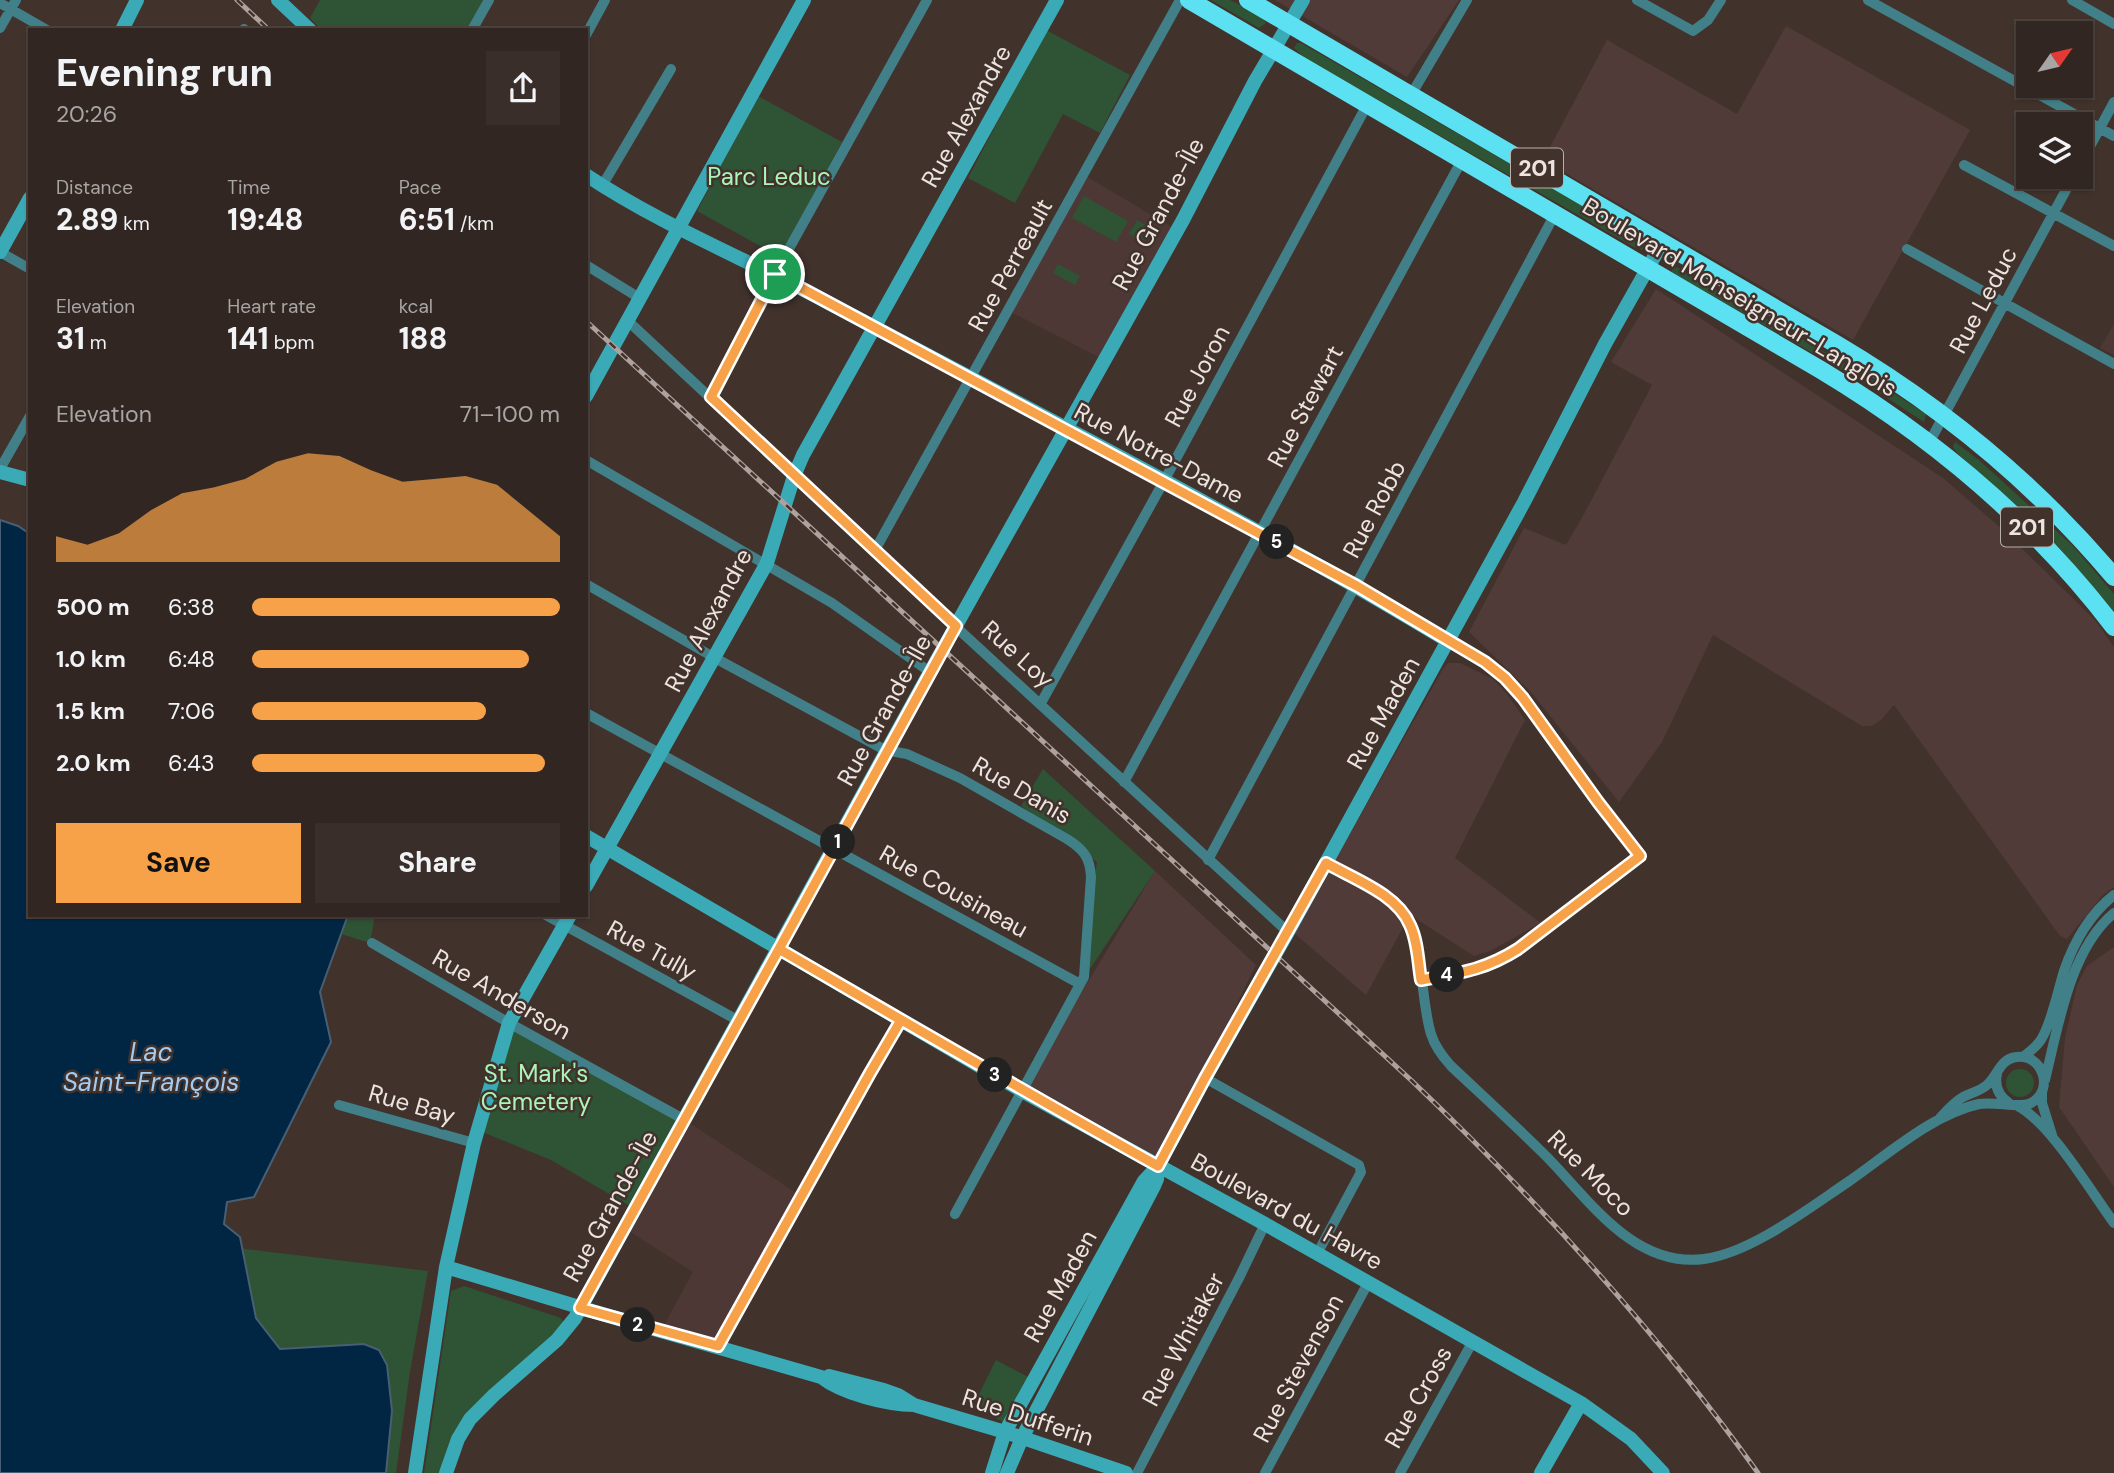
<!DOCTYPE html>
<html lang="en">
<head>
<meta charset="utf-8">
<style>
	:root { --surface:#312621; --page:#392e2a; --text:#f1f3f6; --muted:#a8a5a5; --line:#4c433f; --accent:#f7a248 }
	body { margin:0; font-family:"DM Sans",sans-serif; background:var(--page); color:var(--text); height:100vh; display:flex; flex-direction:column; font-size:26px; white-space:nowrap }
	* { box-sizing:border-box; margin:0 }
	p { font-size:23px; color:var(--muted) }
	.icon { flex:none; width:38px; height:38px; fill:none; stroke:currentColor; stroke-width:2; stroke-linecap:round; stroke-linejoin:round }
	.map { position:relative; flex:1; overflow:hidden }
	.side { position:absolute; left:28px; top:28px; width:560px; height:889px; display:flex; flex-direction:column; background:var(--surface); border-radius:0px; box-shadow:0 2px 5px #0004,0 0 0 2px var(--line) }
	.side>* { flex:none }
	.needle { width:46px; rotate:56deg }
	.tools { position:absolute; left:2016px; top:21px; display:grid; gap:14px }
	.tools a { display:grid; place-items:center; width:77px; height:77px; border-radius:0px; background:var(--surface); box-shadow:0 2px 5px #0004,0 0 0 2px var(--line); font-size:35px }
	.pin { position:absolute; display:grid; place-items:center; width:60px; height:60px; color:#fff; margin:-30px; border:4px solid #fff; border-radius:50%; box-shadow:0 2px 7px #0007 }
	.km { position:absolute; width:35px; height:35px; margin:-18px; border-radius:50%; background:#222; color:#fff; font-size:19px; line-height:35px; text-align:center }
	.round { display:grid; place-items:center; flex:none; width:74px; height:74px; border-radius:0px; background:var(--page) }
	.head { display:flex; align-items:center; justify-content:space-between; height:119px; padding:0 28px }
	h1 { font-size:38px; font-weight:700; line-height:52px }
	.stats { display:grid; grid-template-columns:repeat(3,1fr); gap:10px; height:119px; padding:7px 28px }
	.stats div { display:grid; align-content:center }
	.stats b { font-size:30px; font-weight:700 }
	.stats small { font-size:19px; font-weight:400 }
	.stats p { font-size:19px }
	.chart { height:196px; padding:14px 28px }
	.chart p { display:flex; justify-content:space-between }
	.chart svg { width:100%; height:126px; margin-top:7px; fill:var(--accent); opacity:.7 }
	.cta { display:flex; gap:14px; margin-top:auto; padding:14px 28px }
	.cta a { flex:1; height:80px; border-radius:0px; background:var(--accent); color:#111; font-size:28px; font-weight:700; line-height:80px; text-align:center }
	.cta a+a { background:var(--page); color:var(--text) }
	ul { padding:0 28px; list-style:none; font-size:23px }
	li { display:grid; grid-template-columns:112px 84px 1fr; align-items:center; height:52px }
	li i { height:18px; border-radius:9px; background:var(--accent) }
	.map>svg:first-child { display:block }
	.commercial { fill:#503b38 }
	.education { fill:#4d3836 }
	.green { fill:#2f5335 }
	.water { fill:#012644; stroke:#485f73; stroke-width:2 }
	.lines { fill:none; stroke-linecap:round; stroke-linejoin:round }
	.street { stroke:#428089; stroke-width:10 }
	.secondary { stroke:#3baab7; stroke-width:14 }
	.highway { stroke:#5ce1f2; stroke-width:18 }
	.rail-casing { stroke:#ada29d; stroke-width:5 }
	.rail { stroke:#41322c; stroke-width:2.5; stroke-dasharray:8; stroke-linecap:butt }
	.route-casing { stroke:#fff; stroke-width:14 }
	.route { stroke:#f7a248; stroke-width:9 }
	.labels { text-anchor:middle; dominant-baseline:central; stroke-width:5; stroke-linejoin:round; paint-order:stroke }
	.shield { fill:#41322c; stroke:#b9afaa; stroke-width:2 }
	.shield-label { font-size:23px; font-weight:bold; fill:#ede4e0 }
	.street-label { font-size:24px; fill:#ede4e0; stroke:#41322c }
	.park-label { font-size:24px; fill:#aaf6b6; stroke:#41322c }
	.water-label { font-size:26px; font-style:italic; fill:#a3cbf2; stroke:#41322c }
</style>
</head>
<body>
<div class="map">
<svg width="2114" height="1473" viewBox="0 0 2114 1473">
	<rect width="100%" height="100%" fill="#41322c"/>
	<path class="commercial" d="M1275,0H1459L1407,77Z
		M1786,26L1970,130L1853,340L1543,160L1607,40L1737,114Z
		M1656,289L1943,478L2003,530L2095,620L2114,647V887L2103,895L2067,939L2060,936L1894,705L1882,719L1872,726H1862L1713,635L1662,742L1619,802L1531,692L1469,632L1524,528L1566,545L1584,514L1652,385L1611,362Z
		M1448,663H1460L1493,679L1507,694L1525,720L1455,858L1541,923L1490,951L1474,956L1410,915L1366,995L1294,933L1443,669Z
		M1155,871L1256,965L1158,1166L1022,1091Z
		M2114,947V1187L2059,1107L2065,1038L2077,985L2087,966Z"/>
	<path class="education" d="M1084,175L1177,230L1104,360L1009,311Z
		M2114,324V355L2100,348Z
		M685,1120L801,1196L718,1347L661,1331L693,1272L624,1228Z"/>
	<path class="green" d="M320,0H491L474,30H322L310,18Z
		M1211,0H1230L1260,15L1266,23L1259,28Z
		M1046,30L1130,75L1100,133L1063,114L1015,203L968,178Z
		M1297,43H1301L1637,237L1646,246L1642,250L1634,247L1306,59L1294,48Z
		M758,96L842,142L780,257L697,211Z
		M1084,196L1128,221L1116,242L1072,218Z
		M1137,220L1151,228L1143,242L1129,234Z
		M1058,264L1080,276L1075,285L1053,273Z
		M1677,267L1870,378L1926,414L1924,422L1858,379L1671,272L1673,268Z
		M1955,442L1979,460L2073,546L2114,594V613L2039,529L1959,455L1953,447Z
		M1043,769L1155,871L1080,984L1097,862L1021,806Z
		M348,915H375L370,943L341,934Z
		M513,1026L685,1120L635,1209L551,1160L482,1132Z
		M2006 1083a14 14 0 1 1 28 0a14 14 0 1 1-28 0Z
		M240,1246L245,1249L428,1271L410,1372L396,1473H386L387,1467L364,1344L280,1349L256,1318Z
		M464,1286L561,1318L564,1323L559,1332L472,1412L443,1473H424L451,1291Z
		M996,1360L1030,1378L1005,1423L973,1406Z"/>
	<path class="water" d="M0,520L18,526L30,534V915H348L320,992L331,1042L254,1197L227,1202L224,1224L240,1237L256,1318L280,1349L364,1344L379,1350L387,1365L392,1411L386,1473H0Z"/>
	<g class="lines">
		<path class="street" d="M1637,0L1693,31L1708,20L1721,0
			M1868,0L2114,136
			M2072,0L2114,24
			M0,3L47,30
			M0,28L16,0
			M244,30V29
			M472,30L489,0
			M586,35L605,0
			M1411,95L1467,0
			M2081,163L2114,102
			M1964,165L2114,246
			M602,186L671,69
			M1907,249L2114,364
			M0,252L30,269
			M586,265L641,299
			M628,321L956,627L1288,932
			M711,397L775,274L927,0
			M1929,443L2073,177
			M586,460L832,603L930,672
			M0,469L30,416
			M875,550L1180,0
			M586,584L715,658L885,750L907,754L960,778L1067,839C1083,849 1090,857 1091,877L1084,977L955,1214
			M1041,703L1164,481L1367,105
			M586,713L1080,984
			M1124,782L1462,160
			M1208,860L1555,214
			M1326,863C1350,877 1381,888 1400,909C1424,936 1420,999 1431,1034C1435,1047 1442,1056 1451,1066C1483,1096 1516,1126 1547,1157C1590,1201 1634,1268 1704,1259C1751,1253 1809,1208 1848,1182C1887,1155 1933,1114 1979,1104C1995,1101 2020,1109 2031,1103C2055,1091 2043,1053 2016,1057C2000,1059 1998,1075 1987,1085C1980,1091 1971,1093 1963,1097C1954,1102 1947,1110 1940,1118
			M546,915L739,1021
			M372,943L509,1023L685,1120
			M1421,980C1460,973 1484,970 1518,949L1640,856L1598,802L1523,698L1505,678L1485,662L1448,641
			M2023,1057C2030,1051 2038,1046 2042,1038C2052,1021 2058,990 2064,971C2074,942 2090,914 2114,895
			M1997,1074C1994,1087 1999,1096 2009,1103
			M1205,1078L1359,1165L1361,1172L1317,1254
			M2045,1080C2058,1027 2070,949 2114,913
			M2042,1092V1103L2052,1135
			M339,1105L474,1143
			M2018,1106C2051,1124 2090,1190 2114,1223
			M718,1347L870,1073L901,1020
			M1137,1473L1239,1278L1265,1224
			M1265,1473L1368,1283
			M1400,1473L1473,1341"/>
		<path class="secondary" d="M278,0L310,30
			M122,30L137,0
			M586,175C661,225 746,259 825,301C1034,412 1246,519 1448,641
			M0,252L30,198
			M586,396L804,0
			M0,472L30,480
			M586,836L1022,1091L1265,1224L1581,1403L1631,1439L1663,1473
			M586,886L767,563L794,476L803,455L1057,0
			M446,1267L619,1319L821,1377C843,1394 887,1405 914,1405
			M829,1376L884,1390L898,1395L914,1405L1005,1432L1126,1473
			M415,1473L446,1267L474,1143L509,1023L570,915
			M446,1473L458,1439L470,1419L494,1395L557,1340L575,1318L930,672L1183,220L1255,81L1303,0
			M992,1473L1005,1432L1144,1181L1158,1166L1205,1078L1288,932L1524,502L1605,344L1662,243
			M1007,1473L1022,1438L1154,1186L1157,1179L1158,1166
			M1541,1473L1581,1403"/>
		<path class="highway" d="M1189,0L1821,370C1934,438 2034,522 2114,627
			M1248,0L1836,344C1941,406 2035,483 2114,577"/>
		<defs>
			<path id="rail" d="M237,0L269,30
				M586,321L1412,1081C1539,1202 1656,1330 1758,1473"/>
		</defs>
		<use href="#rail" class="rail-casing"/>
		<use href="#rail" class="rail"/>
	</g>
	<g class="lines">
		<defs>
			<path id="route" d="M775,274L711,397L956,626L779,949L901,1020L870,1073L718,1346L580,1308L779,949C905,1022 1030,1095 1158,1166L1205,1078L1326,863C1354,879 1397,894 1410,925C1418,942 1418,962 1421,980C1460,973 1485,970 1518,949L1640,856L1598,802L1523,698L1505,678L1485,662L1357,586L775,274"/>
		</defs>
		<use href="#route" class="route-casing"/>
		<use href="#route" class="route"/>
	</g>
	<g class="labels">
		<g class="shield">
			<rect x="1511" y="148.5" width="52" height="39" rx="5"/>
			<rect x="2001" y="507.5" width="52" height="39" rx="5"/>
		</g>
		<g class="shield-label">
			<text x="1537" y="168">201</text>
			<text x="2027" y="527">201</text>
		</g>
		<g class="street-label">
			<text transform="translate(966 116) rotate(-61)">Rue Alexandre</text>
			<text transform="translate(1158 214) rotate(-62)">Rue Grande-Île</text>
			<text transform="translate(1010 265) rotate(-61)">Rue Perreault</text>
			<text transform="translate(1740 297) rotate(31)">Boulevard Monseigneur-Langlois</text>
			<text transform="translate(1983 300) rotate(-62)">Rue Leduc</text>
			<text transform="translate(1197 376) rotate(-62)">Rue Joron</text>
			<text transform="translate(1305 406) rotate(-62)">Rue Stewart</text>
			<text transform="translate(1159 453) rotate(28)">Rue Notre-Dame</text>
			<text transform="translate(1374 509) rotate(-62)">Rue Robb</text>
			<text transform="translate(708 620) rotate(-62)">Rue Alexandre</text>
			<text transform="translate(1018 654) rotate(42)">Rue Loy</text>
			<text transform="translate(884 710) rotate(-61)">Rue Grande-Île</text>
			<text transform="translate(1383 713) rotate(-61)">Rue Maden</text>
			<text transform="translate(1022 790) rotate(30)">Rue Danis</text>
			<text transform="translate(954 891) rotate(29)">Rue Cousineau</text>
			<text transform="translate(652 950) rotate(29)">Rue Tully</text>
			<text transform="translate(502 994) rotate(30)">Rue Anderson</text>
			<text transform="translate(412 1104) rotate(16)">Rue Bay</text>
			<text transform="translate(1591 1173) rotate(45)">Rue Moco</text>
			<text transform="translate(610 1206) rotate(-61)">Rue Grande-Île</text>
			<text transform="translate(1287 1211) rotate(29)">Boulevard du Havre</text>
			<text transform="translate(1060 1286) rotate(-61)">Rue Maden</text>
			<text transform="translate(1183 1339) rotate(-62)">Rue Whitaker</text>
			<text transform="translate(1298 1368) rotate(-62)">Rue Stevenson</text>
			<text transform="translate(1418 1397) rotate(-61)">Rue Cross</text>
			<text transform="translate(1028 1417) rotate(18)">Rue Dufferin</text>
		</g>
		<g class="park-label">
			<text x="769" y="176">Parc Leduc</text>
			<text x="536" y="1073">St. Mark's<tspan x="536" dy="28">Cemetery</tspan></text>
		</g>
		<g class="water-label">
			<text x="151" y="1052">Lac<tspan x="151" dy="30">Saint-François</tspan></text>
		</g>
	</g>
</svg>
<div class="tools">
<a><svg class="needle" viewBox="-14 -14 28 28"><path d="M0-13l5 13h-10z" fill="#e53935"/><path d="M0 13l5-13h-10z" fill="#a8a5a5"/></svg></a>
<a><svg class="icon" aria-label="layers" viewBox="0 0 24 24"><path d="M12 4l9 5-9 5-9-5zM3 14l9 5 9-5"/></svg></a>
</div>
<div class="pin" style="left:775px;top:274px;background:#1e9e55"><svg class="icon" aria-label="arrive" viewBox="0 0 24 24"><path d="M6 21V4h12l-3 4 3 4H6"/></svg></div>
<b class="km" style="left:838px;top:842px">1</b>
<b class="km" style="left:638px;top:1325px">2</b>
<b class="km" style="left:995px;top:1075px">3</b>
<b class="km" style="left:1447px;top:975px">4</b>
<b class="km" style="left:1277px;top:542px">5</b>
<section class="side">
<div class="head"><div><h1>Evening run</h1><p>20:26</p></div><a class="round"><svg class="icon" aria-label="share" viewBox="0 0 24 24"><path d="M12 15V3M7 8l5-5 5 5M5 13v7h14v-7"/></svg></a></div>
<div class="stats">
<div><p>Distance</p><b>2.89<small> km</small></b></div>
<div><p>Time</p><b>19:48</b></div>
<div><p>Pace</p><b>6:51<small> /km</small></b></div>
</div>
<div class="stats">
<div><p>Elevation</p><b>31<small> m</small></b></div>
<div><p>Heart rate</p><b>141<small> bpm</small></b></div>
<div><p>kcal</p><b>188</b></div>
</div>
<div class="chart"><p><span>Elevation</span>71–100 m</p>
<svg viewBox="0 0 160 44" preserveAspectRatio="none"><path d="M0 44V35L10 38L20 34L30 26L40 20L50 18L60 15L70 9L80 6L90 7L100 12L110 16L120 15L130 14L140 17L150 26L160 35V44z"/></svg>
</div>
<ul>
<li><b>500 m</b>6:38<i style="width:100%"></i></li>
<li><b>1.0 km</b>6:48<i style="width:90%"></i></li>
<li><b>1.5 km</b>7:06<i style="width:76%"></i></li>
<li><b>2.0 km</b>6:43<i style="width:95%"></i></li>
</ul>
<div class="cta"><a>Save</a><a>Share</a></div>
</section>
</div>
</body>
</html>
